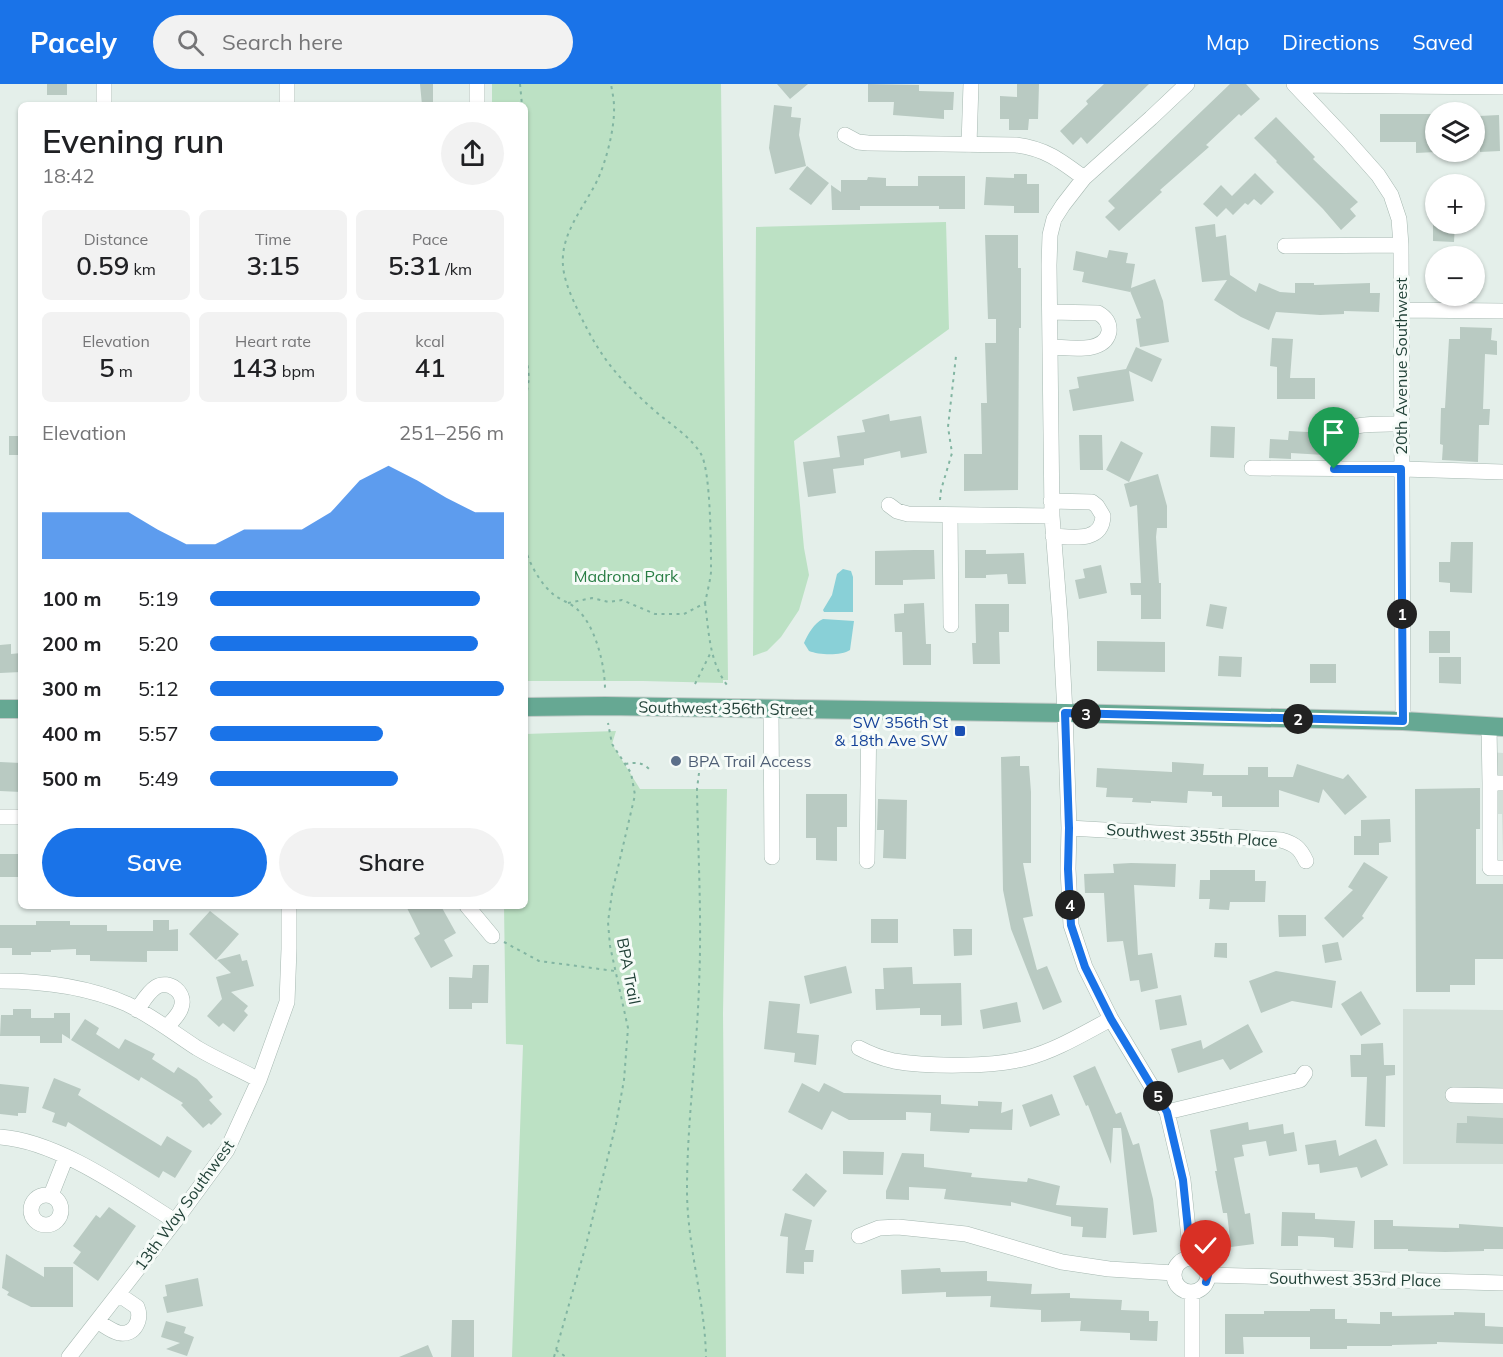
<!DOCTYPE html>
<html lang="en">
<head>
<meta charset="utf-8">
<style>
	:root { --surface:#fff; --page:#f2f2f2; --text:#202124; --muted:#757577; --accent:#1a73e8 }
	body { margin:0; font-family:Mulish,sans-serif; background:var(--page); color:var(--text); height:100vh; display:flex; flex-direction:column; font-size:22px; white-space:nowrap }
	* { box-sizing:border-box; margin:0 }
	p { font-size:20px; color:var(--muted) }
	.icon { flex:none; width:33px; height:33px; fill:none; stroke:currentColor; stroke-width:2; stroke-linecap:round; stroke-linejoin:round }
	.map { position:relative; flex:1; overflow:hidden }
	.sheet { position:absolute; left:18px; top:18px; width:510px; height:807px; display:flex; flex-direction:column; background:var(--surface); border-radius:9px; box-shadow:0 2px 4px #0004 }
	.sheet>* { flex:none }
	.buttons { position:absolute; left:1425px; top:18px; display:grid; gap:12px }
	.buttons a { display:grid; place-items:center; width:60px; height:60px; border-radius:50%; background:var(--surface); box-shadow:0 2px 4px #0004; font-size:30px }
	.pin { position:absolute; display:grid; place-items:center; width:51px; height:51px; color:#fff; margin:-62px -26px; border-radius:50% 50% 50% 0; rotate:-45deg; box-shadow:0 0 6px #0007 }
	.pin .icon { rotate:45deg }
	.km { position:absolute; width:30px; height:30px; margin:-15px; border-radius:50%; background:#222; color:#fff; font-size:16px; line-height:30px; text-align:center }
	.round { display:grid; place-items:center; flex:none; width:63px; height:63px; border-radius:32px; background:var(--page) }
	.headline { display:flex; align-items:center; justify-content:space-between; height:102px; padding:0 24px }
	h1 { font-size:33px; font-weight:600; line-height:45px }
	.stats { display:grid; grid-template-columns:repeat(3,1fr); gap:9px; height:102px; padding:6px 24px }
	.stats div { display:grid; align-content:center; border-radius:9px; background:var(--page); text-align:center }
	.stats b { font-size:26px; font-weight:600 }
	.stats small { font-size:16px; font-weight:400 }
	.stats p { font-size:16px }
	.chart { height:168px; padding:12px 24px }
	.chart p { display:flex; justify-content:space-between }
	.chart svg { width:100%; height:108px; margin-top:6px; fill:var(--accent); opacity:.7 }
	.button { display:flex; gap:12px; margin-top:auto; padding:12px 24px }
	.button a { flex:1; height:69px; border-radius:36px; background:var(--accent); color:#fff; font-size:24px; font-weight:600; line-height:69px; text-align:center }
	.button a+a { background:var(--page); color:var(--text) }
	ul { padding:0 24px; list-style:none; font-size:20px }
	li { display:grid; grid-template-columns:96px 72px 1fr; align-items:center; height:45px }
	li i { height:15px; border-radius:8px; background:var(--accent) }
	header { display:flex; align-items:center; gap:36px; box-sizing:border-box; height:84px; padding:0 30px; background:var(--accent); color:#fff }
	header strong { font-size:28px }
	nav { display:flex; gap:33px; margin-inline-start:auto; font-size:21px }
	.search { width:420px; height:54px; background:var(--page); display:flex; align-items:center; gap:15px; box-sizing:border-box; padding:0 21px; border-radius:33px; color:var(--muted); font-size:22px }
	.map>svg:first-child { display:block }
	.built { fill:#d2dfd8 }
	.green { fill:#bce1c4 }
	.water { fill:#89d0d7 }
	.building { fill:#b9cac2 }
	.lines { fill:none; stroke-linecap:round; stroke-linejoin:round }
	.minor-casing { stroke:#a6b8b1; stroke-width:16 }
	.major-casing { stroke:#c1cac7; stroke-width:20 }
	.path { stroke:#82b5a2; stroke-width:2; stroke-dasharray:3 4.5; stroke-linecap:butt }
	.minor { stroke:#fff; stroke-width:15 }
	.major { stroke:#66a893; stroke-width:18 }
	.route-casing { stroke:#fff; stroke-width:12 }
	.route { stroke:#1a73e8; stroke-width:8 }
	.transit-dot { fill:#1a4fb4; stroke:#f6fbf8; stroke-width:2 }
	.service-dot { fill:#5c6f8a; stroke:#f6fbf8; stroke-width:2 }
	.labels { text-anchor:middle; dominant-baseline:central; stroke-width:6; stroke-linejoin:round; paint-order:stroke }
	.street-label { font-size:16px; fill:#224238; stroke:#f6fbf8 }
	.park-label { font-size:16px; fill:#287d44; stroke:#f6fbf8 }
	.transit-label { font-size:16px; fill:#164399; stroke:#f6fbf8; text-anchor:end }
	.service-label { font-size:16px; fill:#4e5e75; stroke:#f6fbf8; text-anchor:start }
</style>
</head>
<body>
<header>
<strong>Pacely</strong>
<div class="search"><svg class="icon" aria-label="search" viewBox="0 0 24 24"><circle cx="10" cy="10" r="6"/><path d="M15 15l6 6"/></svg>Search here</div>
<nav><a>Map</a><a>Directions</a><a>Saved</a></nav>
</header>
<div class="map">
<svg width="1503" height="1273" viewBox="0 0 1503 1273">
	<rect width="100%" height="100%" fill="#e4efea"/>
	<path class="built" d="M1489,668L1503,669V771L1502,730H1490Z
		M1403,925L1503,926V1080H1403Z"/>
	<path class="green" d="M492,0H721L728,596H723V599L643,597H525V21H492Z
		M946,138L949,245L794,357L804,464L809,491L799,526L781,553L767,567L753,572L756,143Z
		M616,647L612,660L640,705H727L723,929L726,1273H512L523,961L506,960L504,822H525V650Z"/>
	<path class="water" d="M843,485L851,487L853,493V528H824L823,526L832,511L837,490Z
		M823,535L854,537L850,566C841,572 819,571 809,567L804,559C808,550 814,539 823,535Z"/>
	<path class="building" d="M47,0H67V11H47Z
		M420,0H433V21H422Z
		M777,0H808L790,15Z
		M868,0L919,1V7L954,8L953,26H944V35L893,31L894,18H868Z
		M1017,0H1039L1038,35H1029L1028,46H1009V35H1000V12L1017,13Z
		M1104,0H1149L1087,60L1081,53L1073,61L1060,47L1088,20L1086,17Z
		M1230,0H1246L1260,15L1241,32L1239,30L1206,61L1209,63L1160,106L1162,108L1119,147L1105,133L1115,124L1108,117Z
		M774,21L792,23L791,33L801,34L799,51L806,82L775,90L769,64Z
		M1380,30H1434L1436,68L1416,69V58H1380Z
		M1499,31L1500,67L1480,68L1479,32Z
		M1276,33L1315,73L1313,75L1358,118L1350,125L1356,132L1341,146L1323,125L1276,78L1277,77L1254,54Z
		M807,82L829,99L811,121L789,105Z
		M1255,89L1274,108L1261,121L1254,115L1248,121L1245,119L1233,131L1226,124L1217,133L1203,120L1221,101L1232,112Z
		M1014,90H1027V100H1039V129H1014V122L984,121L986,93L1014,94Z
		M918,92H965V125H939V122H860V126H832L831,101L841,108V96H867L868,93L886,94V102H918Z
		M1215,140L1216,153L1226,151L1230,191L1256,208L1259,199L1280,208L1295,209V199H1314V201L1370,199V209H1380L1379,228L1344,227V230L1320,231L1276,228L1269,246L1241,233L1214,216L1227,196L1202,198L1195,143Z
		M1433,140H1455L1454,158L1433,157Z
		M985,151H1018V184H1021V244H1019L1018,406L964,407V370H982L981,319H987L985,259H996V235H988Z
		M1109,166L1128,169L1126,179L1135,180L1131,204L1155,195L1163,217L1169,258L1140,263L1136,235L1141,234L1130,207V208L1082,198L1084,188L1073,186L1076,167L1107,174Z
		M1460,243L1492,244L1491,256L1497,257V271L1485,270L1483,325H1490L1489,341H1479L1478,378L1442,376L1443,361L1440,360L1441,324H1445L1449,255H1460Z
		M1272,254L1293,255L1290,294H1315V315H1277V283L1270,282Z
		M1136,263L1162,275L1152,298L1129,287L1134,317L1073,327L1069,306L1079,304L1077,293L1126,285Z
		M889,330L890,337L921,332L927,369L901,374L900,367L864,375V381L833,385L836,409L808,413L803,378L840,373L837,352L865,348L862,336Z
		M1211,342L1235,343L1234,374L1210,373Z
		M1289,347L1327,349L1324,371L1291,369V375L1269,374L1270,355L1288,356Z
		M1079,351H1102L1103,386H1080Z
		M9,352H21V371H9Z
		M1121,357L1143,369L1129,398L1106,386Z
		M1158,390L1167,422V444H1157L1156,453L1159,499H1161V535H1141V511H1131L1130,499H1141L1137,421L1130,423L1124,400Z
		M1451,458H1473L1472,509L1450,508V499L1439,498V478H1450Z
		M914,466H934L935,495L903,496V501H875V467Z
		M965,466H986V470L1024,469L1026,500H1008L1007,490L986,491V494H965Z
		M1101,481L1107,509L1079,515L1075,496L1085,494L1083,485Z
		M924,519L926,560H931V581H903L902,548H895L894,530L904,529V520Z
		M975,520H1009V548H999L1000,580H973L972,559H976Z
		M1210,520L1227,523L1223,545L1206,542Z
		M1429,547H1450V569H1429Z
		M1097,557L1165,558V588L1097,587Z
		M11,560V570L21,569V588L0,589V561Z
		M1219,572L1242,573L1241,593L1218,592Z
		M1439,573H1461V600L1439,599Z
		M1310,580H1336V599H1310Z
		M1020,672V682H1029L1031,708V779H1023L1033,832L1023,834L1037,886L1047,882L1062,918L1043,926L1011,845L1003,806L1001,673Z
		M0,678L21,679V708L0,707Z
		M1172,678L1204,680L1203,691H1248V683H1268V693H1293L1297,680L1343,695L1348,690L1367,713L1345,731L1323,705L1319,719L1279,706V723H1222V712H1212V708L1188,707L1187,719L1151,717V719L1132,718L1133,714L1106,713L1107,704L1096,703L1097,684L1172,688Z
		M1480,704V745H1476V800H1503V875H1475V901H1450V908H1416L1415,705Z
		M806,710H847V743H837V777L816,776V754H806Z
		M878,715L907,716L906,775L883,774L884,746H877Z
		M1390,735L1391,758L1379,759V771H1354V752H1361V736Z
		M0,770H21V793H0Z
		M1364,778L1388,793L1362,832L1364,834L1343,854L1324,834L1353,806L1348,803Z
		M1131,779L1176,780L1175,803L1134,801L1138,871L1152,869L1158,904L1141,908L1139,896L1130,897L1123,857L1107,858L1104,809H1085L1084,790L1114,789L1113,780Z
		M1210,786H1255V797H1266L1265,818H1230L1229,826L1209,825L1210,815H1199L1200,796H1210Z
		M406,822H441L456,849L444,856L453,872L431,884L414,854L420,850Z
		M210,827L239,850L216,876L189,850Z
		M1278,831H1306V852L1279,853Z
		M871,835H898V859H871Z
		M153,836H169V846L178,845V867H147V878L90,877V871H76V865L51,866V868H31V871H12V864H0V841H36V837H70V841H107V847H153Z
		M953,845H972V871L954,872Z
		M1338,858L1342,876L1325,879L1322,861Z
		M1215,859H1227V874L1214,873Z
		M240,870L242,877L247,876L254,902L231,908L248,922L244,927L248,931L234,948L223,939L219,943L207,932L222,915L216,893L231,889L217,876Z
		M473,881H489L488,919H472V925H449V893L472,894Z
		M846,882L852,909L810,920L804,892Z
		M912,883L913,900L961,899L962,941L941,942V931H920V924L876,926L875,905H884L883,884Z
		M1276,887L1336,897L1332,924L1292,917L1261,929L1249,897Z
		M1361,907L1381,940L1361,952L1341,920Z
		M1181,911L1187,941L1160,946L1155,916Z
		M769,917L800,920L797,949L819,951L816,981L794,978L795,969L764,965Z
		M1017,918L1021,938L983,945L980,926Z
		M13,925H31V934H54V929H70V955L62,950V959H40V952H0L1,931H13Z
		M85,935L99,944L96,950L119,965L125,955L155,970L152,975L174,989L178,983L197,995L213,1013L209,1016L222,1030L211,1041L209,1039L203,1044L181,1021L183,1019L141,993L139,997L71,956Z
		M1248,940L1263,968L1230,986L1223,975L1178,989L1171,965L1201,956L1203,965Z
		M1383,959L1384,981H1395V991L1386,992L1385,1043L1365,1042L1367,993H1351L1350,971H1361V960Z
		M1095,982L1116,1030L1121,1028L1133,1061L1139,1059L1153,1115L1157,1148L1133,1151L1121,1044H1113L1111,1080L1088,1021L1086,1022L1073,992Z
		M54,994L81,1005L78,1011L161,1062L167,1052L192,1067L175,1094L163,1087L159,1094L68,1038L66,1043L52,1038L55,1029L42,1024Z
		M802,999L819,1008L824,999L844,1009L941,1011V1020L978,1022V1017L1002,1018L1001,1029L1013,1025L1012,1046L970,1045L969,1049L930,1047L931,1029L906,1028V1036H849L832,1027L822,1046L788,1028Z
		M0,1000L29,1003L26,1029H18V1032L0,1030Z
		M1052,1010L1060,1031L1030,1043L1022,1021Z
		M1467,1032L1503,1034V1060L1456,1059L1457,1039H1467Z
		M1248,1038L1249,1046L1283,1040L1284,1050L1294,1048L1297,1067L1269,1072L1266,1057L1242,1061L1244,1072L1234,1074L1245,1130L1250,1129L1254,1160L1231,1163L1227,1129H1223L1215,1087H1217L1210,1046Z
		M1376,1055L1388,1081L1361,1094L1357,1083L1320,1089L1319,1080L1308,1081L1305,1061L1336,1056L1339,1072Z
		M843,1067L884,1068L883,1091L843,1090Z
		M902,1069L924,1070V1083L972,1089L971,1093L1027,1098L1028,1094L1060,1102L1056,1121L1108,1124L1106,1154L1082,1153L1083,1143L1071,1142V1133L1011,1118V1122L944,1115L946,1105L909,1103V1116L886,1115V1107Z
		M806,1089L827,1107L814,1123L792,1106Z
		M109,1123L136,1142L98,1197L73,1179L81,1168L73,1162L96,1131L100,1134Z
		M1282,1128L1315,1129V1135L1355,1137L1353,1164L1334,1163V1154L1324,1153L1298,1152V1162H1281Z
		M785,1129L812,1136L805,1166H814L813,1178H804V1190L786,1189L788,1153L780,1152Z
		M1374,1136H1393V1142L1459,1144V1140L1503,1143V1165H1484V1167L1445,1168L1408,1167V1165H1374Z
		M6,1170L44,1193V1183H73V1223H31L7,1211L9,1208L2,1204Z
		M940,1184L941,1188L987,1187V1197L1032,1200L1031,1210L1070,1209V1214L1122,1216L1121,1226L1149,1227V1237H1158L1157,1257L1130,1256V1249L1080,1247L1081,1237L1041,1238V1226L990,1223L991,1212L946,1213V1208L902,1210L901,1186Z
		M198,1194L203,1222L167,1229L163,1213L167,1212L165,1201Z
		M1310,1225H1335V1235H1347V1239L1380,1240V1228H1392V1232L1454,1231V1228L1485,1229V1242L1503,1243V1260L1437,1258V1260L1392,1261V1262H1347V1265H1310V1253H1243L1244,1270H1225V1230H1264V1227H1310Z
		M452,1236H474V1273H451Z
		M166,1237L186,1243L184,1249L194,1253L187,1272L166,1265L180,1259L161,1253Z
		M428,1261L433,1273H399Z"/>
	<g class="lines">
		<defs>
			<path id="minor" d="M287,0V21
				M477,0V21
				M1187,0L1151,34L1084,94L1063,121L1054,135L1050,151L1049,181L1052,432L1060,534L1065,629L1069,744L1068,785L1071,841L1085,883L1111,935L1167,1028L1183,1096L1191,1174
				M1294,0L1347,56L1378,91L1391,111L1399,135L1401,161L1403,637
				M1295,1L1503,3
				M104,21V0
				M845,51L858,58L868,59L1016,61C1046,65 1060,76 1084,94
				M969,61L971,0
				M1285,162L1401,161
				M1401,226L1503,227
				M1050,228L1098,229C1105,233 1110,239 1109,248C1104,271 1067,263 1050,263
				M1252,384L1402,385L1503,388
				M1334,385C1334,375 1332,361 1337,352C1344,338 1386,340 1401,340
				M1051,417L1092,418L1097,422L1103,432C1102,459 1072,453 1053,452
				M889,421L897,427L908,430L1052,432
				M950,431L951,541
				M771,625L772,773
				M1489,643L1490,699H1503
				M1490,699V784H1503
				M0,733H21
				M1069,744L1281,756C1295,760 1300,764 1306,777
				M867,777L869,626
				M467,822L492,852
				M0,897C44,897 86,902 127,920C152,932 174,949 197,964C217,976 239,985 259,996
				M137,926C142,919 148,908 156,903C169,895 187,909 181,924C179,931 171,938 167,943
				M859,964C870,970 881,974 894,977C929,983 993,983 1027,974C1057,966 1084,949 1111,935
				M1453,1011L1503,1012
				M1167,1028L1300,996L1305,989
				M0,1053C58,1057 127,1107 175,1137
				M31 1126a15 15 0 1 1 30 0a15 15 0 1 1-30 0Z
				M51,1111L66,1073
				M859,1152L879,1144L898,1143L966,1150L1062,1178L1109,1185L1174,1189
				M1174 1191a17 17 0 1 1 34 0a17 17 0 1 1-34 0Z
				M1208,1191L1503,1199
				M1192,1208V1273
				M97,1237C104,1241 111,1247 119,1249C135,1252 142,1235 137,1223L118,1210
				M69,1273L175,1137L227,1066L259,996L287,918L289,865V822"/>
			<path id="major" d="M525,623L605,622L1065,629L1403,637L1503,643
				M0,625H21"/>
		</defs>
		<use href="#minor" class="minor-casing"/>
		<use href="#major" class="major-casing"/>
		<path class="path" d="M520,0L522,21
			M525,259L529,294L525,320
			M940,416L941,406L952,369L948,343L956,272
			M525,464C530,481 540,499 554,511C561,516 570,519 577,525C596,543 605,581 605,606
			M568,519L592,514L609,518L622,516L655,530H684L705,519C707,509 710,498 711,488C711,466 711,387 701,370C691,353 670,340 655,327C618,294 602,276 580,231C574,218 567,204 564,189C557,153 582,127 597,97C606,78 615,44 614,22C614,15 612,7 611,0
			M705,519C709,548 709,577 727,601
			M695,600L711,568
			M625,680C638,678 643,678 652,688
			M699,689L697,705C698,770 702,836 699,901C697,969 687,1037 687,1106C687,1162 705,1217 706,1273
			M504,858L539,877L615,887
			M556,1266L566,1273
			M554,1273L586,1161L616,1040L624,996L628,944L610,862L608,838L612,809L635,711L631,689L612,660L608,639"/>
		<use href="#minor" class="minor"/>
		<use href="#major" class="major"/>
	</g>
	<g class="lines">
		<defs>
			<path id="route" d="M1206,1198L1208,1191L1204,1181L1191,1174L1183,1096L1167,1028L1111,935L1085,883L1071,841L1068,785L1069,744L1065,629L1403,637L1401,385H1334"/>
		</defs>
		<use href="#route" class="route-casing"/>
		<use href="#route" class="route"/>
	</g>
	<rect class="transit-dot" x="954" y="641" width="12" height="12" rx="3"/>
	<circle class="service-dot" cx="676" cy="677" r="6"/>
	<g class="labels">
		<g class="street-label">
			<text transform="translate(1401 282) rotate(-90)">20th Avenue Southwest</text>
			<text transform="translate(726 624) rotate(1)">Southwest 356th Street</text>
			<text transform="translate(1192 751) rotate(4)">Southwest 355th Place</text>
			<text transform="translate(629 887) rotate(79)">BPA Trail</text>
			<text transform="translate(184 1121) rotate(-54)">13th Way Southwest</text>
			<text transform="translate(1355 1195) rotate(1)">Southwest 353rd Place</text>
		</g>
		<g class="park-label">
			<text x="626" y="492">Madrona Park</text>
		</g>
		<g class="transit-label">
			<text x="948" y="638">SW 356th St<tspan x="948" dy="18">&amp; 18th Ave SW</tspan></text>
		</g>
		<g class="service-label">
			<text x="688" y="677">BPA Trail Access</text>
		</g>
	</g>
</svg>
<div class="buttons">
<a><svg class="icon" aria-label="layers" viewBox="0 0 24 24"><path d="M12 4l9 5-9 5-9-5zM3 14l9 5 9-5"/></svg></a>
<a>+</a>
<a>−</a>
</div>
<div class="pin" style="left:1334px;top:385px;background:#1e9e55"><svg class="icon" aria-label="arrive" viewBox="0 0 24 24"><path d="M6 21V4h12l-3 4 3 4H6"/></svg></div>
<div class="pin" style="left:1206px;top:1198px;background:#d93025"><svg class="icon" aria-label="check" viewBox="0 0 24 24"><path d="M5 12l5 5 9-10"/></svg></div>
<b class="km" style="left:1402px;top:530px">1</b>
<b class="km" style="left:1298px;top:635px">2</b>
<b class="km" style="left:1086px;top:630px">3</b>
<b class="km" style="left:1070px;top:821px">4</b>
<b class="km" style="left:1158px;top:1012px">5</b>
<section class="sheet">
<div class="headline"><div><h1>Evening run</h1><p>18:42</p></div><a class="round"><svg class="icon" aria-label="share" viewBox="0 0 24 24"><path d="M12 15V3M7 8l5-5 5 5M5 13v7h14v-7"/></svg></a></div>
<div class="stats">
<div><p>Distance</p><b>0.59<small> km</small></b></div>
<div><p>Time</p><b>3:15</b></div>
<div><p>Pace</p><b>5:31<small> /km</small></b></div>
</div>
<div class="stats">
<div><p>Elevation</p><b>5<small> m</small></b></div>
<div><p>Heart rate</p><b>143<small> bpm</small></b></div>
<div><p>kcal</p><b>41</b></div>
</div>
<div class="chart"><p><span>Elevation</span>251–256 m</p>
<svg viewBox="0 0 160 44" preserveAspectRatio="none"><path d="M0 44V25L10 25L20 25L30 25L40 32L50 38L60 38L70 32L80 32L90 32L100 25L110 12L120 6L130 12L140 19L150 25L160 25V44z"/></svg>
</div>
<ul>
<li><b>100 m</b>5:19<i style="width:92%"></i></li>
<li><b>200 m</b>5:20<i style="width:91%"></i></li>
<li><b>300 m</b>5:12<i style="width:100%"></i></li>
<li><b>400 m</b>5:57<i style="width:59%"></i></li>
<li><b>500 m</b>5:49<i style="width:64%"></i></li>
</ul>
<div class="button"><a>Save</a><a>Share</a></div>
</section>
</div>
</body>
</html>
